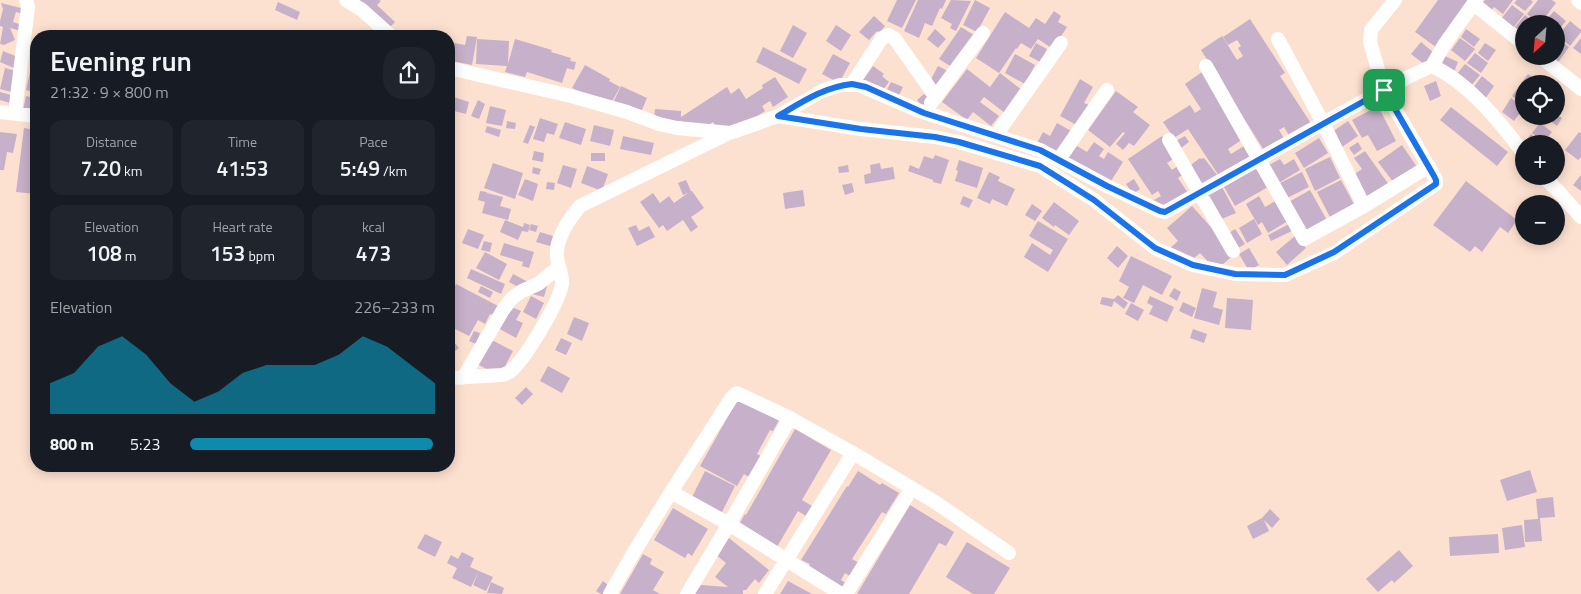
<!DOCTYPE html>
<html lang="en">
<head>
<meta charset="utf-8">
<style>
	:root { --surface:#171b24; --page:#20242c; --text:#f1f3f6; --muted:#9ea1a6; --accent:#0e8aac }
	body { margin:0; font-family:"Titillium Web",sans-serif; background:var(--page); color:var(--text); height:100vh; display:flex; flex-direction:column; font-size:19px; white-space:nowrap }
	* { box-sizing:border-box; margin:0 }
	p { font-size:16px; color:var(--muted) }
	.icon { flex:none; width:28px; height:28px; fill:none; stroke:currentColor; stroke-width:2; stroke-linecap:round; stroke-linejoin:round }
	.map { position:relative; flex:1; overflow:hidden }
	.sheet { position:absolute; left:30px; top:30px; width:425px; height:442px; display:flex; flex-direction:column; background:var(--surface); border-radius:20px; box-shadow:0 2px 12px #0003 }
	.sheet>* { flex:none }
	.needle { width:32px; rotate:206deg }
	.buttons { position:absolute; left:1515px; top:15px; display:grid; gap:10px }
	.buttons a { display:grid; place-items:center; width:50px; height:50px; border-radius:50%; background:var(--surface); box-shadow:0 2px 12px #0003; font-size:25px }
	.pin { position:absolute; display:grid; place-items:center; width:42px; height:42px; color:#fff; margin:-21px; border-radius:10px; box-shadow:0 2px 8px #0006 }
	.round { display:grid; place-items:center; flex:none; width:52px; height:52px; border-radius:20px; background:var(--page) }
	.headline { display:flex; align-items:center; justify-content:space-between; height:85px; padding:0 20px }
	h1 { font-size:28px; font-weight:600; line-height:38px }
	.stats { display:grid; grid-template-columns:repeat(3,1fr); gap:8px; height:85px; padding:5px 20px }
	.stats div { display:grid; align-content:center; border-radius:12px; background:var(--page); text-align:center }
	.stats b { font-size:21px; font-weight:600 }
	.stats small { font-size:14px; font-weight:400 }
	.stats p { font-size:14px }
	.chart { height:140px; padding:10px 20px }
	.chart p { display:flex; justify-content:space-between }
	.chart svg { width:100%; height:90px; margin-top:5px; fill:var(--accent); opacity:.7 }
	ul { padding:0 20px; list-style:none; font-size:16px }
	li { display:grid; grid-template-columns:80px 60px 1fr; align-items:center; height:38px }
	li i { height:12px; border-radius:6px; background:var(--accent) }
	.map>svg:first-child { display:block }
	.building { fill:#c7b0c9 }
	.lines { fill:none; stroke-linecap:round; stroke-linejoin:round }
	.street { stroke:#fff; stroke-width:14 }
	.route-casing { stroke:#fff; stroke-width:10 }
	.route { stroke:#1a73e8; stroke-width:6 }
</style>
</head>
<body>
<div class="map">
<svg width="1581" height="594" viewBox="0 0 1581 594">
	<rect width="100%" height="100%" fill="#fde1d0"/>
	<path class="building" d="M356,0H379L381,1L377,5L395,22L383,34Z
		M897,0H916L902,28L887,21Z
		M918,0H946L942,9L940,8L932,26L925,23L919,38L904,31Z
		M951,0L971,1L956,31L950,28L952,24L941,18Z
		M975,0L990,8L977,32L963,25Z
		M1438,0H1470L1436,47L1415,32Z
		M1485,0H1513L1503,14L1494,7L1489,13L1480,6Z
		M1517,0H1531L1533,2L1525,11L1514,3Z
		M1538,0H1552L1556,3L1540,24L1527,14Z
		M278,2L300,12L297,20L275,10Z
		M1,3L25,9L23,14L16,12L13,22L22,25L21,31L10,28L15,40L4,45L0,44L3,27L0,26V21L3,9Z
		M1512,5L1524,14L1512,29L1500,20Z
		M1054,11L1061,16L1058,22L1067,27L1053,49L1038,39L1031,49L1021,43L1017,49L1016,48L999,73L976,58L1005,12L1029,28L1036,18L1045,24Z
		M1554,11L1566,21L1556,33V24H1543Z
		M1525,15L1536,24H1524V34L1515,27Z
		M874,16L885,26L879,33L877,31L869,40L859,32Z
		M1250,19L1285,73L1280,76L1314,128L1293,142L1284,127L1279,130L1285,140L1265,152L1201,50L1222,36L1237,60L1243,56L1238,48L1241,46L1237,40L1228,45L1223,37Z
		M1570,21L1581,30V32L1570,46L1558,36Z
		M793,25L807,33L793,58L780,51Z
		M836,25L851,35L841,51L826,41Z
		M961,27L977,37L955,69L939,59Z
		M935,29L946,39L938,48L927,39Z
		M1466,29L1480,39L1474,47L1461,37Z
		M467,36L477,37L472,65L452,61L451,65H449V42L465,45Z
		M1460,38L1475,49L1465,61L1451,50Z
		M1556,38L1569,47L1557,64L1546,56H1556Z
		M1581,38V54L1573,48Z
		M477,39L509,41L508,64L515,39L552,50L551,52L571,58L570,61L576,62L574,70L567,68L562,83L527,72L525,77L505,72L507,66L476,64Z
		M1421,42L1434,53L1424,64L1411,54Z
		M1036,43L1047,49L1040,62L1029,56Z
		M1485,43L1496,50L1488,61L1478,53Z
		M763,47L807,69L799,84L756,62Z
		M3,51L20,58L16,69L0,62Z
		M1475,53L1488,63L1481,73L1467,63Z
		M833,54L850,63L839,83L822,74Z
		M1015,54L1035,65L1025,84L1005,73Z
		M1445,56L1458,62L1454,72L1441,66Z
		M1465,64L1480,75L1470,87L1456,75Z
		M585,65L610,79L609,81L620,87L609,107L572,88Z
		M873,66L884,74L882,76L889,82L879,95L860,84Z
		M938,66L950,72L939,91L928,85Z
		M5,68L20,72L15,93L0,89Z
		M967,69L990,87L1000,73L1022,90L1005,113L984,97L980,102L999,116L991,126L973,112L967,120L942,102Z
		M30,72L36,73V93L26,90Z
		M1202,72L1243,139L1228,149L1231,154L1244,146L1252,159L1221,179L1188,129L1174,138L1163,122L1190,105L1195,113L1201,109L1185,84Z
		M1528,74L1541,84H1524V105L1512,96Z
		M1482,76L1494,86L1485,99L1472,89Z
		M775,77L788,97L773,107L770,101L762,106L765,111L723,138L713,122L691,136L681,120L680,132L653,129L655,109L681,111V117L727,87L731,94L739,88L746,99L763,88L762,85Z
		M1080,79L1093,87L1084,103L1089,105L1080,127L1060,116Z
		M1436,81L1441,96L1430,101L1424,86Z
		M891,82L903,87L895,103L883,97Z
		M621,86L647,98L639,117L612,105Z
		M1116,91L1138,107L1133,112L1150,125L1134,146L1129,143L1123,150L1116,144L1125,133L1123,132L1110,147L1088,130Z
		M0,92L15,96L13,104L0,100Z
		M924,94L930,100L923,107L917,100Z
		M26,96L36,98L33,117L22,115Z
		M454,97L469,102L466,114L450,110Z
		M1511,98L1524,107L1514,121L1502,112Z
		M478,100L485,104L479,119L471,116Z
		M490,106L506,110L502,126L486,123Z
		M1378,106L1396,141L1377,151L1368,135L1362,138L1352,120Z
		M1451,107L1508,152L1497,166L1440,120Z
		M1556,114L1562,118L1557,126L1549,120L1552,116H1556Z
		M540,118L558,124L554,135L547,133L544,142L533,139Z
		M507,121L516,123L515,129L506,128Z
		M1348,121L1358,136L1339,149L1329,134Z
		M565,122L586,129L581,145L559,138Z
		M1057,123L1073,132L1059,157L1036,145L1043,132L1050,136Z
		M1540,123L1552,132L1544,142L1532,133Z
		M530,125L535,127L528,144L523,142Z
		M594,125L614,130L610,146L590,141Z
		M487,126L501,130L499,137L485,132Z
		M24,128L36,130V194L16,192Z
		M0,132L17,134L13,153L7,152L4,170H0Z
		M1579,132L1581,133V157L1578,160L1565,150Z
		M1531,134L1543,144H1523Z
		M623,136L654,143L651,155L620,149Z
		M1162,136L1176,157L1167,163L1172,170L1179,165L1185,173L1178,178L1188,193L1160,212L1152,201L1161,196L1158,191L1152,195L1128,159Z
		M1185,136L1189,142L1181,148L1176,141Z
		M1319,138L1328,153L1304,168L1295,153Z
		M1094,142L1104,149L1099,156L1104,159L1108,152L1123,162L1106,189L1065,163L1077,146L1087,152Z
		M1358,142L1362,149L1354,155L1349,148Z
		M1402,145L1417,167L1394,183L1378,162Z
		M534,151L544,153L543,162L532,160Z
		M1365,151L1389,185L1368,199L1352,176L1362,169L1354,158Z
		M591,153H605V161H591Z
		M935,155L949,160L941,184L933,182V180L908,171L910,165L919,169L924,156L933,159Z
		M1330,157L1340,178L1315,191L1305,169Z
		M1200,158L1201,159L1204,158L1218,176L1203,187L1188,167Z
		M1280,159L1284,165L1294,159L1300,170L1277,184L1267,166Z
		M959,160L983,168L977,188L955,181L958,171L956,170Z
		M493,163L523,173L515,199L484,188Z
		M880,163L881,169L893,167L895,179L865,184L864,175L871,173L870,165Z
		M563,165L577,169L571,188L557,183Z
		M848,165L849,172L839,173L838,167Z
		M587,166L608,174L602,191L581,183Z
		M533,167L541,169L539,175L532,173Z
		M1257,168L1268,187L1235,206L1224,187Z
		M989,172L1000,177L998,181L1015,189L1007,206L992,199L990,204L977,198Z
		M1302,172L1309,187L1285,199L1278,184Z
		M1581,175V191L1573,185Z
		M525,179L538,184L533,201L518,195Z
		M1134,179L1140,189L1133,194L1126,184Z
		M686,180L691,191H692L704,208L691,217L698,227L691,232L683,220L667,231L663,225L659,228L640,202L653,193L660,203L669,196L674,203L688,193L683,195L678,183Z
		M1341,180L1355,206L1331,219L1317,192Z
		M1466,181L1517,220L1508,233L1500,227L1482,252L1475,246L1470,252L1433,225Z
		M547,182L555,183L554,190L546,189Z
		M852,183L854,192L845,195L842,185Z
		M1222,187L1236,213L1219,220L1206,196Z
		M803,190L805,206L785,209L783,193Z
		M1310,190L1328,222L1304,235L1287,203Z
		M480,191L487,192L485,200L487,193L503,197L500,206L511,209L508,220L482,213L485,202L478,200Z
		M963,196L973,200L969,208L960,204Z
		M1259,196L1265,207L1277,200L1288,221L1268,233L1262,222L1258,225L1246,204Z
		M1054,202L1079,221L1069,235L1055,225L1054,227L1042,218Z
		M1032,204L1042,211L1035,221L1025,215Z
		M1192,206L1235,254L1216,270L1200,253L1185,266L1169,249L1178,241L1167,228Z
		M1254,219L1262,234L1247,243L1239,228Z
		M505,220L523,227L524,223L530,225L528,232L522,231L518,240L500,232Z
		M1038,221L1068,239L1048,272L1024,257L1032,243L1050,255L1053,250L1029,236Z
		M531,224L538,226L536,232L529,230Z
		M1289,224L1292,231L1271,241L1268,235Z
		M636,225L639,231L649,226L655,237L637,246L628,228Z
		M468,229L484,235L478,249L462,243Z
		M1235,229L1245,244L1238,248L1229,233Z
		M540,232L553,236L550,246L536,242Z
		M1295,236L1306,248L1287,265L1276,252Z
		M484,241L492,243L490,252L481,250Z
		M504,243L534,252L529,268L522,266L523,262L500,255Z
		M1117,246L1128,256L1118,268L1107,258Z
		M1249,248L1259,265L1249,271L1239,254Z
		M485,252L507,264L499,280L476,268Z
		M1131,256L1172,276L1162,295L1143,285L1134,303L1123,298L1129,287L1119,281Z
		M471,269L505,284L501,294L467,278Z
		M513,274L528,282L524,290L509,282Z
		M535,283L547,286L544,297L532,294Z
		M456,284L500,307L495,316L490,314L485,324L478,320L469,336L449,326V314L454,305L449,302V298Z
		M481,286L493,292L490,298L478,292Z
		M1174,288L1181,292L1177,301L1169,296Z
		M1202,288L1217,292L1213,307L1223,310L1219,325L1194,318Z
		M1118,295L1128,303L1124,309L1114,301L1112,307L1100,304L1102,297L1114,299Z
		M531,296L544,303L536,319L523,312Z
		M1150,296L1174,307L1167,322L1149,314L1153,306L1147,303Z
		M1227,298L1253,300L1251,330L1225,328Z
		M1183,302L1196,308L1192,317L1179,311Z
		M1131,303L1144,310L1138,321L1125,314Z
		M509,306L521,311L516,320L523,323L516,338L498,328Z
		M574,317L589,323L582,341L567,334Z
		M1193,329L1207,334L1204,343L1190,338Z
		M474,331L480,333L476,344L469,341Z
		M449,336L459,348L449,356Z
		M488,338L513,351L500,376L475,363Z
		M561,338L572,343L566,355L555,350Z
		M548,366L570,378L562,393L540,381Z
		M526,387L533,394L522,405L515,398Z
		M739,397L779,420L773,431L770,430L757,454L763,457L751,478L744,474L737,486L700,466Z
		M795,429L831,450L802,500L812,506L806,516L798,511L774,552L736,530L745,514L746,515Z
		M1530,470L1537,492L1507,501L1500,480Z
		M705,471L735,486L719,518L689,503Z
		M858,471L880,485L882,483L899,493L886,514L882,512L852,559L861,564L853,578L845,573L841,580L850,586L846,594L804,574L810,564L801,560L847,486L848,487Z
		M1553,497L1555,517L1540,518L1542,541L1525,542L1524,520L1538,519L1536,499Z
		M910,505L954,532L946,546L939,543L909,594H857Z
		M673,508L708,529L692,556L688,553L685,558L654,540Z
		M1270,509L1280,519L1272,528L1264,520L1269,531L1253,539L1247,526L1262,518Z
		M1522,525L1525,547L1505,550L1502,528Z
		M425,534L442,542L435,557L417,548Z
		M1498,534L1499,553L1450,556L1449,537Z
		M729,538L769,570L759,583L755,579L746,590H743V594H694L701,585L728,587L715,577L726,563L716,555Z
		M967,542L1010,568L994,594H973L946,577Z
		M1399,550L1413,566L1394,583L1392,580L1378,592L1366,579Z
		M462,552L474,558L470,567L479,571L471,587L452,578L457,568L447,563L451,555L458,559Z
		M643,554L652,559L650,564L664,572L653,590L660,594H620Z
		M479,571L493,577L486,591L473,585Z
		M603,581L609,586L604,594H601L596,591Z
		M788,581L812,594H780Z
		M491,582L504,588L502,594L487,593Z"/>
	<g class="lines">
		<path class="street" d="M346,0L362,10L391,36
			M1578,0L1581,3
			M1474,4L1524,44
			M1278,39L1323,123L1364,206
			M1540,56L1581,89
			M1206,66L1304,239L1364,206L1429,166
			M1432,66L1444,45L1476,0
			M449,68L571,96L627,112L659,124L677,128L730,133L778,116L822,91L840,85H859L917,110L1040,150L1107,186L1160,211L1165,212L1323,123L1408,77L1432,66C1468,82 1501,123 1524,154
			M852,84L882,38L889,35L895,39L936,97
			M931,103L983,33
			M0,112L36,116
			M15,113L28,7L26,0
			M778,116L861,129L935,137L959,142L1040,166L1094,200L1155,248L1193,265L1235,274L1285,275L1334,253L1436,184V180L1434,176L1384,90L1370,42L1371,30L1395,0
			M996,135L1061,43
			M1169,140L1233,251
			M1059,159L1107,90
			M1543,176L1558,191L1581,217
			M449,378L502,375C506,374 509,373 512,370C526,357 559,303 562,284C563,275 558,267 557,258C555,240 569,219 580,206L729,133
			M463,378L503,310L512,298L522,291L538,284L559,267
			M671,492L732,397L737,393L790,418L853,453L935,502L1009,553
			M610,594L634,552L671,492L729,524L790,418
			M687,594L729,524L841,594
			M765,594L853,453
			M846,594L912,488"/>
	</g>
	<g class="lines">
		<defs>
			<path id="route" d="M852,84L866,87L924,113L1040,150L1107,186L1160,211L1165,212L1384,90L1434,176L1436,180V184L1334,252L1285,275L1235,274L1193,265L1155,248L1094,200L1040,166L959,142L935,137L861,129L778,116C802,102 824,87 852,84Z"/>
		</defs>
		<use href="#route" class="route-casing"/>
		<use href="#route" class="route"/>
	</g>
</svg>
<div class="buttons">
<a><svg class="needle" viewBox="-14 -14 28 28"><path d="M0-13l5 13h-10z" fill="#e53935"/><path d="M0 13l5-13h-10z" fill="#9ea1a6"/></svg></a>
<a><svg class="icon" aria-label="locate" viewBox="0 0 24 24"><circle cx="12" cy="12" r="6"/><path d="M12 2v4M12 18v4M2 12h4M18 12h4"/></svg></a>
<a>+</a>
<a>−</a>
</div>
<div class="pin" style="left:1384px;top:90px;background:#1e9e55"><svg class="icon" aria-label="arrive" viewBox="0 0 24 24"><path d="M6 21V4h12l-3 4 3 4H6"/></svg></div>
<section class="sheet">
<div class="headline"><div><h1>Evening run</h1><p>21:32 · 9 × 800 m</p></div><a class="round"><svg class="icon" aria-label="share" viewBox="0 0 24 24"><path d="M12 15V3M7 8l5-5 5 5M5 13v7h14v-7"/></svg></a></div>
<div class="stats">
<div><p>Distance</p><b>7.20<small> km</small></b></div>
<div><p>Time</p><b>41:53</b></div>
<div><p>Pace</p><b>5:49<small> /km</small></b></div>
</div>
<div class="stats">
<div><p>Elevation</p><b>108<small> m</small></b></div>
<div><p>Heart rate</p><b>153<small> bpm</small></b></div>
<div><p>kcal</p><b>473</b></div>
</div>
<div class="chart"><p><span>Elevation</span>226–233 m</p>
<svg viewBox="0 0 160 44" preserveAspectRatio="none"><path d="M0 44V29L10 24L20 11L30 6L40 15L50 29L60 38L70 33L80 24L90 20L100 20L110 20L120 15L130 6L140 11L150 20L160 29V44z"/></svg>
</div>
<ul>
<li><b>800 m</b>5:23<i style="width:99%"></i></li>
</ul>
</section>
</div>
</body>
</html>
